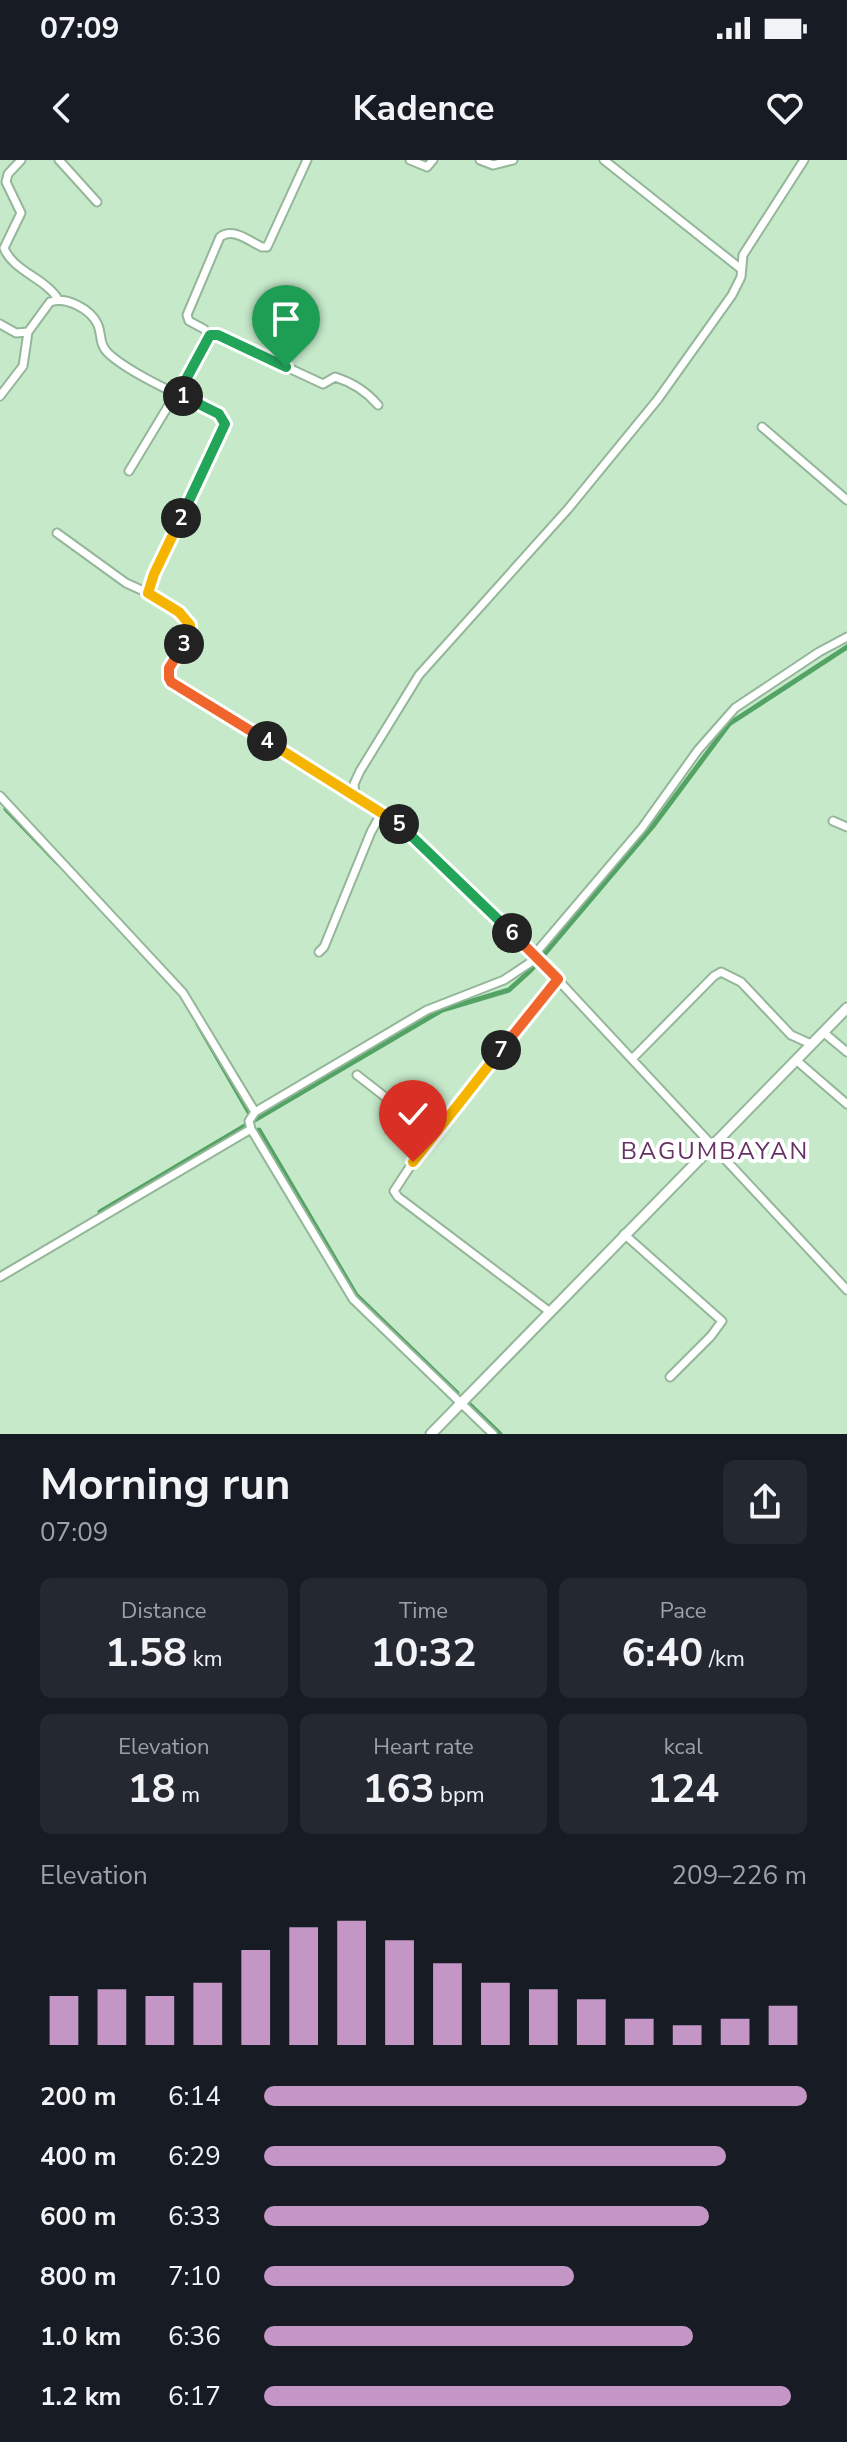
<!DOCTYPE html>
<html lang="en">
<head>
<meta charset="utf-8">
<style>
	:root { --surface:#171b24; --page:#242831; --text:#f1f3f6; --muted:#9ea1a6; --accent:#c496c6 }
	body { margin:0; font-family:"Nunito Sans",sans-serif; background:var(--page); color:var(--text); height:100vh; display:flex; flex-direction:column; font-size:30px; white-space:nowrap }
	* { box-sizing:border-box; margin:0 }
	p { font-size:26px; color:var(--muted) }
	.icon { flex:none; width:44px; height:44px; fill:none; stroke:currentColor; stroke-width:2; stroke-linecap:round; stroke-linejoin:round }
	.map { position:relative; height:1274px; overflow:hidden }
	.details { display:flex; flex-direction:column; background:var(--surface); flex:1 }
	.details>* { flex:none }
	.pin { position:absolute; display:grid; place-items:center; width:68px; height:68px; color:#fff; margin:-82px -34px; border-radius:50% 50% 50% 0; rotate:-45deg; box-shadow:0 0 8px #0007 }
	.pin .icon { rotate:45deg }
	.km { position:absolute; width:40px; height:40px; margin:-20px; border-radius:50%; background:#222; color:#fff; font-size:22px; line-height:40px; text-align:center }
	.round { display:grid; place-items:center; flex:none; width:84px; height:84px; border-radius:12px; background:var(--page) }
	.summary { display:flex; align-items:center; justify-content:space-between; height:136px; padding:0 40px }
	h1 { font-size:44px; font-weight:700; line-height:60px }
	.metrics { display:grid; grid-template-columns:repeat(3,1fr); gap:12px; height:136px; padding:8px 40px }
	.metrics div { display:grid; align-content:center; border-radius:12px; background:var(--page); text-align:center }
	.metrics b { font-size:40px; font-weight:700 }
	.metrics small { font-size:22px; font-weight:400 }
	.metrics p { font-size:22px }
	.chart { height:224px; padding:16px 40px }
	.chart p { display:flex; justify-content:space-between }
	.chart svg { width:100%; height:144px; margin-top:8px; stroke:var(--accent); stroke-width:6 }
	ul { padding:0 40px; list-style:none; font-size:26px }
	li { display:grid; grid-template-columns:128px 96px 1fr; align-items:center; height:60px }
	li i { height:20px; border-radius:10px; background:var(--accent) }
	.status { display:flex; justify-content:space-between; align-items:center; height:56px; padding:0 40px; background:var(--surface); direction:ltr }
	.status svg { height:22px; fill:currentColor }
	header { display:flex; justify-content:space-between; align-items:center; height:104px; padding:0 40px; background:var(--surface); font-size:36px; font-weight:700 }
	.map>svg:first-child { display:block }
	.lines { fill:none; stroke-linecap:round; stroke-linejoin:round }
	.canal { stroke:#53a364; stroke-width:5 }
	.minor-casing { stroke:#94b699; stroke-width:11 }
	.major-casing { stroke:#94b699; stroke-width:13 }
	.minor { stroke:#fff; stroke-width:7 }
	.major { stroke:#fff; stroke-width:9 }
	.split-1-casing { stroke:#fff; stroke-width:16 }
	.split-2-casing { stroke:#fff; stroke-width:16 }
	.split-3-casing { stroke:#fff; stroke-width:16 }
	.split-4-casing { stroke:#fff; stroke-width:16 }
	.split-5-casing { stroke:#fff; stroke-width:16 }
	.split-6-casing { stroke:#fff; stroke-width:16 }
	.split-7-casing { stroke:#fff; stroke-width:16 }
	.split-8-casing { stroke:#fff; stroke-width:16 }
	.split-1 { stroke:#22a559; stroke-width:10 }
	.split-2 { stroke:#22a559; stroke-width:10 }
	.split-3 { stroke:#f5b400; stroke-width:10 }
	.split-4 { stroke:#f0652b; stroke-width:10 }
	.split-5 { stroke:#f5b400; stroke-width:10 }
	.split-6 { stroke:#22a559; stroke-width:10 }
	.split-7 { stroke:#f0652b; stroke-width:10 }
	.split-8 { stroke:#f5b400; stroke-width:10 }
	.labels { text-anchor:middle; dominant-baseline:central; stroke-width:8; stroke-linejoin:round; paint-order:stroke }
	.quarter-label { font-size:24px; letter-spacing:2px; fill:#653263; stroke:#fff }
</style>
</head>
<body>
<div class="status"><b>07:09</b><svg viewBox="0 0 49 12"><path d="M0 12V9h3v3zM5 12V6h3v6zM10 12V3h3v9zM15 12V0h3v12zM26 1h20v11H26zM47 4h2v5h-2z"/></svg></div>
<header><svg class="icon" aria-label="back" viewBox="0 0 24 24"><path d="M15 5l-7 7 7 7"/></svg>Kadence<svg class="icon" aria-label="heart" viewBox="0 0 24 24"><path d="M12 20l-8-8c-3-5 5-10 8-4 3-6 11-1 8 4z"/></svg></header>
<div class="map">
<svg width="847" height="1274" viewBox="0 0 847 1274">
	<rect width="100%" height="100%" fill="#c6e9ca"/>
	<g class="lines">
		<path class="canal" d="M6,649L58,703
			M198,864L250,954
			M251,962L442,850L509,830L531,810L653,666L729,564L847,487
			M259,970L356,1135L457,1233
			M100,1052L245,966
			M468,1243L500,1274"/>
		<defs>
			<path id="minor" d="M21,0L8,14L6,22L21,53L4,88C13,111 45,118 58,139
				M59,0L97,42
				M410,0L427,7L433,0
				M480,0L493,5L513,0
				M604,0L741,109
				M0,164L16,173L28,172L50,142C66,136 91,149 98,165C102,176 99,184 108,193C130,214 186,238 214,252L225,261V266L154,414L148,433L179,452L190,465C190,485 162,502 171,522L382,652L427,689L545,806L847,1130
				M208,175H218L323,224L335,217C351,222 367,232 378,245
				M178,234L208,175L204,169L189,161L187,155L220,77C233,67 249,81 262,87H267L307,0
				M0,236L23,206L28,172
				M762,267L847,340
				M129,311L176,233
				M57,373L126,423L148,433
				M355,635L354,624L360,611L419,515L568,349L658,239L732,135L741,117L743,95L804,0
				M0,636L183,833L255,952L249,961L251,969L353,1139L493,1274
				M833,661L847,667
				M319,792L324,787L371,672L382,652
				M534,795L642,668L698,590L735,548L819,492L847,477
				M823,872L847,892
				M633,898L714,816L721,812L741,822L791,875L811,884
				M796,900L847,944
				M357,915L434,975
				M255,952L427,850L504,820L537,798
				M624,1074L722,1161L711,1176L670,1217
				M0,1117L251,969
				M550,1152L398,1037L394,1031L413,1002L558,819"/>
			<path id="major" d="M431,1274L847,848"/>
		</defs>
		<use href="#minor" class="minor-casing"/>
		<use href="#major" class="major-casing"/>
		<use href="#minor" class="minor"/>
		<use href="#major" class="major"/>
	</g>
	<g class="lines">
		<defs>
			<path id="split-1" d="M183,236L178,234L210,175H218L286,207"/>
			<path id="split-2" d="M181,358L225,264L219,254L183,236"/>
			<path id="split-3" d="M181,358L154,414L148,433L179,452L190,465V471L184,484"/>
			<path id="split-4" d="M184,484L169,508V518L171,522L267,581"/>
			<path id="split-5" d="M267,581L399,664"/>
			<path id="split-6" d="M399,664L512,773"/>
			<path id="split-7" d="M501,890L558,819L512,773"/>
			<path id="split-8" d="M413,1002L501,890"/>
		</defs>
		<use href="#split-1" class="split-1-casing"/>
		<use href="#split-2" class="split-2-casing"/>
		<use href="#split-3" class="split-3-casing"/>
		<use href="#split-4" class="split-4-casing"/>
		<use href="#split-5" class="split-5-casing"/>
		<use href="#split-6" class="split-6-casing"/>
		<use href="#split-7" class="split-7-casing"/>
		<use href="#split-8" class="split-8-casing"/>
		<use href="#split-1" class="split-1"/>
		<use href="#split-2" class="split-2"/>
		<use href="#split-3" class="split-3"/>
		<use href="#split-4" class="split-4"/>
		<use href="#split-5" class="split-5"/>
		<use href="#split-6" class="split-6"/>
		<use href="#split-7" class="split-7"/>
		<use href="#split-8" class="split-8"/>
	</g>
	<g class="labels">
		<g class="quarter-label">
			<text x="715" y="991">BAGUMBAYAN</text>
		</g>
	</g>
</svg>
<div class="pin" style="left:286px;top:207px;background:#1e9e55"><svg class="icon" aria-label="arrive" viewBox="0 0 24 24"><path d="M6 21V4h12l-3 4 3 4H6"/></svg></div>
<div class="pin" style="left:413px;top:1002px;background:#d93025"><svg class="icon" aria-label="check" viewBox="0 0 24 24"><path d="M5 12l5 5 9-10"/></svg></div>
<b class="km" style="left:183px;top:236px">1</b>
<b class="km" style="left:181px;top:358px">2</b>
<b class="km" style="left:184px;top:484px">3</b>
<b class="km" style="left:267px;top:581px">4</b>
<b class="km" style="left:399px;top:664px">5</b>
<b class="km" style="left:512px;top:773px">6</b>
<b class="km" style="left:501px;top:890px">7</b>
</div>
<section class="details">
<div class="summary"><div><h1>Morning run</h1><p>07:09</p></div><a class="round"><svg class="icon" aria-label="share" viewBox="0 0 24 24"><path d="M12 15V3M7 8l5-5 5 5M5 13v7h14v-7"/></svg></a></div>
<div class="metrics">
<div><p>Distance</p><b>1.58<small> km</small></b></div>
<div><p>Time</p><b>10:32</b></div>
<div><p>Pace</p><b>6:40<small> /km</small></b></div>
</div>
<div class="metrics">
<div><p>Elevation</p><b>18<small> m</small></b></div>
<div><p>Heart rate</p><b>163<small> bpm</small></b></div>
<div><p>kcal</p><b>124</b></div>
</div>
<div class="chart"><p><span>Elevation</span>209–226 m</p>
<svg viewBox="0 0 160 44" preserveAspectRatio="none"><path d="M5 44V29M15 44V27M25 44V29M35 44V25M45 44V15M55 44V8M65 44V6M75 44V12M85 44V19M95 44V25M105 44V27M115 44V30M125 44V36M135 44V38M145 44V36M155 44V32"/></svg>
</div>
<ul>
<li><b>200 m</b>6:14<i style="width:100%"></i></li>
<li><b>400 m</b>6:29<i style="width:85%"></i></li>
<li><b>600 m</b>6:33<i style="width:82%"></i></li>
<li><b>800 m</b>7:10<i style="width:57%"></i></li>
<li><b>1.0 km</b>6:36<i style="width:79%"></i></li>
<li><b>1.2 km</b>6:17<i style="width:97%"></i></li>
</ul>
</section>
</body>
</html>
